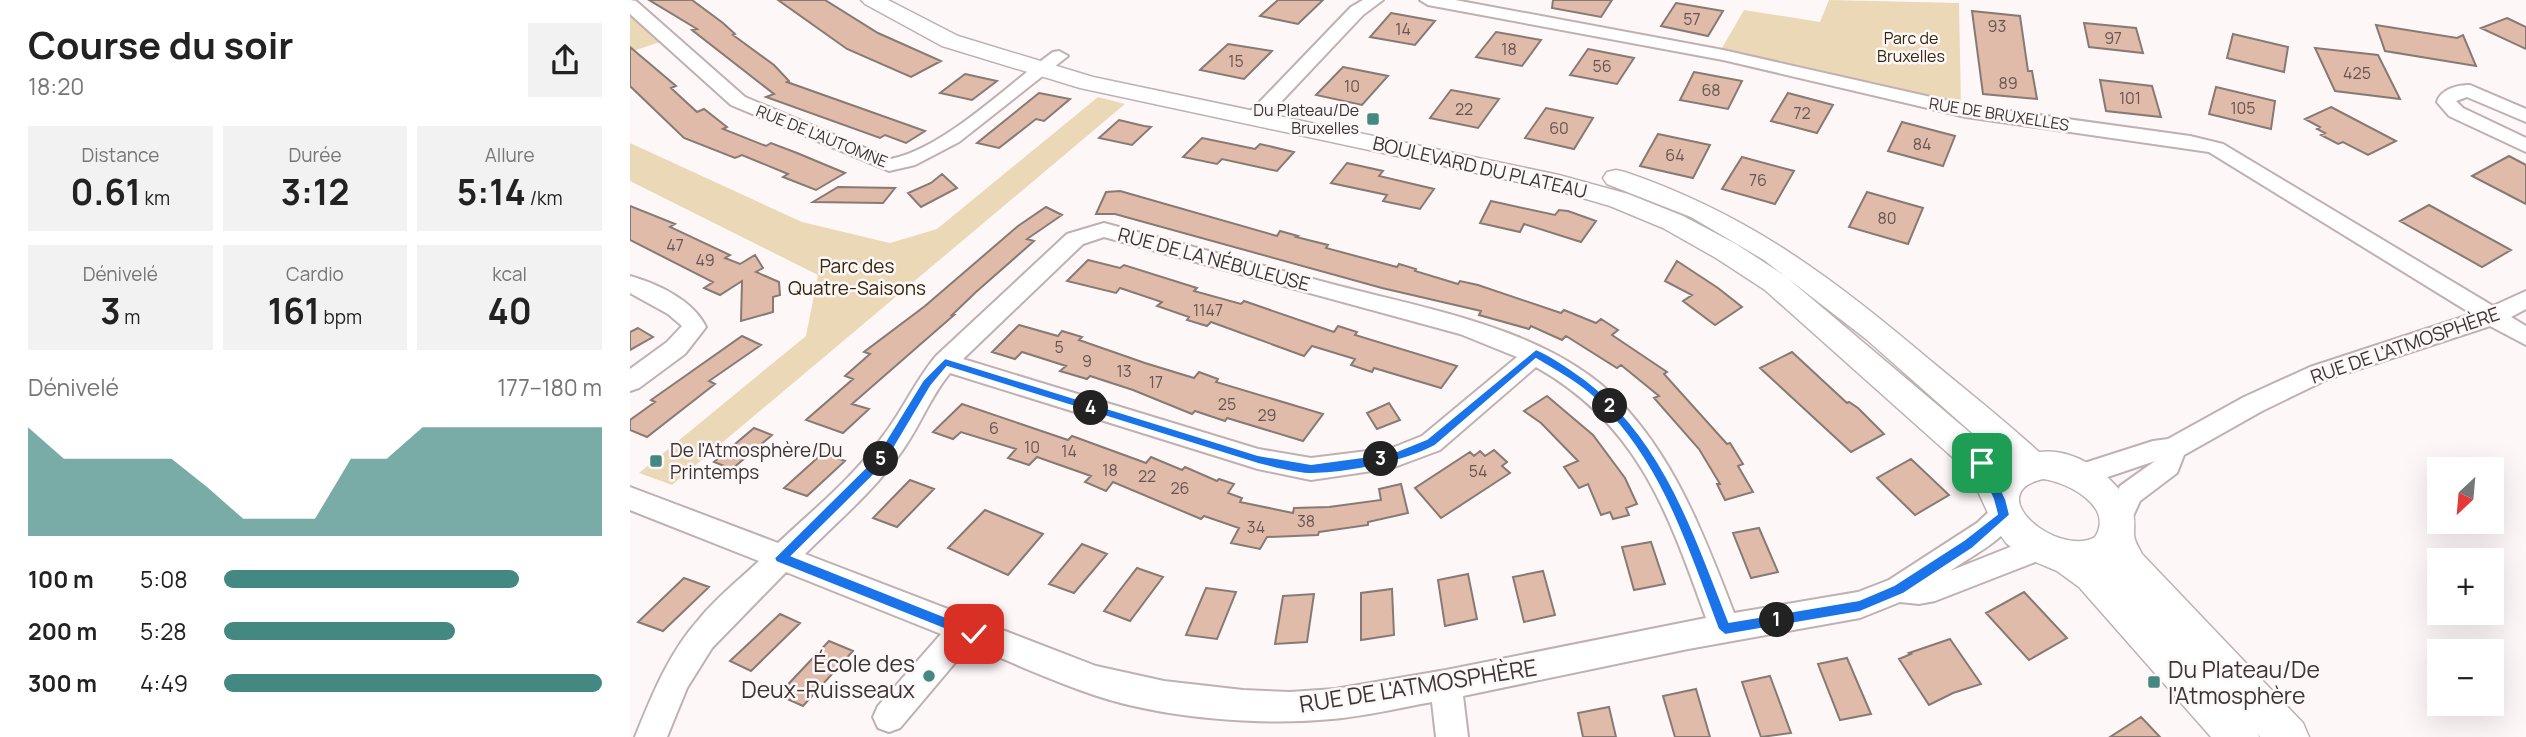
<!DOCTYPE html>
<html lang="fr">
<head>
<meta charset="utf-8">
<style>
	:root { --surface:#fff; --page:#f2f2f2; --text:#222; --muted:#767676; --accent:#438982 }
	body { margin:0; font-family:Manrope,sans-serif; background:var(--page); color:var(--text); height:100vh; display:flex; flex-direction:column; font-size:26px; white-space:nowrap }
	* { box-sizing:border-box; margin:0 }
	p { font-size:23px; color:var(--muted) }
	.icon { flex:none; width:38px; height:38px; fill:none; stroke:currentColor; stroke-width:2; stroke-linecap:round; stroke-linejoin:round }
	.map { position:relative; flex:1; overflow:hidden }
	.panel { display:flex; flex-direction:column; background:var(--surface); width:630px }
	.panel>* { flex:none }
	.needle { width:46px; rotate:206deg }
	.controls { position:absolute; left:1797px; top:457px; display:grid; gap:14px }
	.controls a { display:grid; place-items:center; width:77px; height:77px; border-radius:0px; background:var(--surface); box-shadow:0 7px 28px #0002; font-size:35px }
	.pin { position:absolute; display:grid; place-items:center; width:60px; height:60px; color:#fff; margin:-30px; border-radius:14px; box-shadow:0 4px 10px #0006 }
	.km { position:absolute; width:35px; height:35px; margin:-18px; border-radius:50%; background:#222; color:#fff; font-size:19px; line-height:35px; text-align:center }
	.round { display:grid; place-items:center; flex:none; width:74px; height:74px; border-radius:0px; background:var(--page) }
	.headline { display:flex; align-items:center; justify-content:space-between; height:119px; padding:0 28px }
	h1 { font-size:38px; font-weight:700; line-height:52px }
	.metrics { display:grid; grid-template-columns:repeat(3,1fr); gap:10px; height:119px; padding:7px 28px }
	.metrics div { display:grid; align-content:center; border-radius:0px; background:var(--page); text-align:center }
	.metrics b { font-size:35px; font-weight:700 }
	.metrics small { font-size:19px; font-weight:400 }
	.metrics p { font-size:19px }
	.chart { height:196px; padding:14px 28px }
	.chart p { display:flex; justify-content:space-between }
	.chart svg { width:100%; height:126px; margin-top:7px; fill:var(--accent); opacity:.7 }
	ul { padding:0 28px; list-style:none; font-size:23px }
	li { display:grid; grid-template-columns:112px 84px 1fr; align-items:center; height:52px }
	li i { height:18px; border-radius:9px; background:var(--accent) }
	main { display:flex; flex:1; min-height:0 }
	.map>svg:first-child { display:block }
	.green { fill:#ebd8b7 }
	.building { fill:#e1bba9; stroke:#877a74; stroke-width:2 }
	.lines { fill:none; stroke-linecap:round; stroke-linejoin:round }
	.minor-casing { stroke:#c0b0b1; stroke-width:4 }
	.major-casing { stroke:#c0b0b1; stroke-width:3 }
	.minor { fill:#fff; fill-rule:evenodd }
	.major { fill:#fff; fill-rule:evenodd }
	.route { fill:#1a73e8; stroke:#fff; stroke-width:2 }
	.poi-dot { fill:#438982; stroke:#fef7f8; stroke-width:2.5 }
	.labels { text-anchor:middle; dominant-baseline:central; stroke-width:5; stroke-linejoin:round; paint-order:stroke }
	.number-label { font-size:16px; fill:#655653 }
	.far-park-label { font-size:16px; fill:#36270a; stroke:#fef7f8 }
	.far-poi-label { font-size:16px; fill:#3c3536; stroke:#fef7f8; text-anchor:end }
	.far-street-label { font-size:16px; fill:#3c3536; stroke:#fef7f8 }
	.street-label { font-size:19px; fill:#3c3536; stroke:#fef7f8 }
	.park-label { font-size:19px; fill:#36270a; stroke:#fef7f8 }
	.poi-label { font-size:19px; fill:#3c3536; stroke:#fef7f8; text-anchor:start }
	.near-poi-label { font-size:23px; fill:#3c3536; stroke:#fef7f8; text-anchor:end }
	.near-street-label { font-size:23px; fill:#3c3536; stroke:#fef7f8 }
</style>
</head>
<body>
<main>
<section class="panel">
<div class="headline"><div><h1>Course du soir</h1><p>18:20</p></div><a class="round"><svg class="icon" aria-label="share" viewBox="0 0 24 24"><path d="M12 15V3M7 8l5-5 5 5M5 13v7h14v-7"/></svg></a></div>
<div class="metrics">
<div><p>Distance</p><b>0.61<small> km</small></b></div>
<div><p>Durée</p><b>3:12</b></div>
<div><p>Allure</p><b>5:14<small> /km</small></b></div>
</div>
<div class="metrics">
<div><p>Dénivelé</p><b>3<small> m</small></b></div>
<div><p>Cardio</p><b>161<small> bpm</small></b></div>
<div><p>kcal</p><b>40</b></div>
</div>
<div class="chart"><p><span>Dénivelé</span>177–180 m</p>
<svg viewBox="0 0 160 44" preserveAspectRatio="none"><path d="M0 44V6L10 17L20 17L30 17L40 17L50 27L60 38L70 38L80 38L90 17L100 17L110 6L120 6L130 6L140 6L150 6L160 6V44z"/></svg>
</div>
<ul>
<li><b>100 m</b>5:08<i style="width:78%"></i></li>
<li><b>200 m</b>5:28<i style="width:61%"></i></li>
<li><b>300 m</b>4:49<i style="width:100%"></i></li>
</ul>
</section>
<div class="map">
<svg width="1896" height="737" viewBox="0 0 1896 737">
	<rect width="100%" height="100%" fill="#fef7f8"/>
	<path class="green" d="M1199,0L1329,3L1331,106L1092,48L1114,10L1190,22Z
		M0,5L39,39L0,52Z
		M468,97L495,104L42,485L9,473L176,336L188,275L0,181V143L172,222L260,243L307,229Z"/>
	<path class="building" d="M19,0H62L93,23L105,34L103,35L144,65L159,81L157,82L295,131L276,143L255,135L250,138L136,97L144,94L62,30L67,29Z
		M148,0H195L248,33L311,61L281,77L217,49Z
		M648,0H693L668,24L630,16Z
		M923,0H982L971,17L922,8Z
		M1046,3L1093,11L1078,36L1031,26Z
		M1342,11L1390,16L1398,71H1402L1407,99L1353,94Z
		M761,13L805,21L785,45L740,37Z
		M1877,18L1896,27V49L1851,28Z
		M1454,23L1506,28L1513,53L1459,47Z
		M1746,25L1827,38L1833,35L1846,66L1755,51Z
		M866,32L911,40L892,66L846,57Z
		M1603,34L1658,47L1654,72L1597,58Z
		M598,44L642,51L614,79L570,70Z
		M0,47L46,86L41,88L67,112L74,109L97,127L93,129L136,146L141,143L167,153L215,173L186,190L153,177L158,174L112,155L105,158L54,138L0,86Z
		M1685,48L1748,55L1770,99L1705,91Z
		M958,49L1004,58L987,84L940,75Z
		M713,67L758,76L732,105L686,95Z
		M1064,72L1112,81L1098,109L1050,100Z
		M335,74L367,81L342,100L310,93Z
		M1470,80L1522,86L1531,117L1476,111Z
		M1586,87L1645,101L1641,129L1579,114Z
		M821,90L869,99L848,128L800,118Z
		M409,93L440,99L414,121L406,119L369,148L347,143Z
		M1158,93L1203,105L1187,133L1141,121Z
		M1701,107L1766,141L1738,155L1713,142L1708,144L1691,135L1695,133L1687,129L1690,127L1675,119Z
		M916,108L963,118L944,149L895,138Z
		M489,120L514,126L521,127L502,145L469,138Z
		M1272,122L1325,136L1313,166L1258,151Z
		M1028,134L1080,145L1063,178L1010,166Z
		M572,138L625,149L630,144L664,152L647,171L592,159L587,164L553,157Z
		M1879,156L1896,165V204L1842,176Z
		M1112,157L1164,171L1145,204L1092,189Z
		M717,163L753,171L749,176L804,189L790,209L753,201L757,195L701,183Z
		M312,174L327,188L291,207L278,193L301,183Z
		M208,187L265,188L253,203L183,202Z
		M490,191L647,236L650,231L668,236L666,237L698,245L696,248L767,267L769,264L786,269L785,271L828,284L830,281L848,285L931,313L934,310L966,323L971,319L988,330L982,335L1037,372L1034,374L1097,444L1100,443L1113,464L1108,466L1123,492L1095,500L1087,484H1090L1069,449L1024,398L1029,396L991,365L987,368L936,336L932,340L901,326L899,329L849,315L851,311L752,288L485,214H466L476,192Z
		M1237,192L1293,208L1278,244L1219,227Z
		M861,201L925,215L929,210L938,211L966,221L951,242L894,224L890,232L850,223Z
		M1799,205L1881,250L1852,267L1770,221Z
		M0,206L45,224L40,227L100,255L95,258L110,264L125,255L133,268L126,272L149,282L150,295L143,297V312L111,321L112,281L90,295L74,288L83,282L0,240Z
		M416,207L432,215L397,239L404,241L346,292L322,315H324L222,404L239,409L213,433L176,420L223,379L215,376L240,354L234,352L295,306L388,226Z
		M458,260L490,268L494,265L567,288L564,291L611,304L614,301L704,332L708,326L727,332L725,335L827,366L811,388L744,368L742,372L721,365L725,359L682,346L674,356L581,322L577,326L557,320L559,317L527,306L532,302L490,288L486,293L437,281Z
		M1047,261L1088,288L1112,307L1085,325L1053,301L1062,295L1035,281Z
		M389,325L428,336L432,331L452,337L449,340L515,363L564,378L569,372L588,379L586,382L693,414L673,441L597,418L595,421L565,411L562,414L503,390L460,376L457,379L430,371L436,366L392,352L385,359L362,352Z
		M8,328L23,337L0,350V332Z
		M112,336L131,345L79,381L85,384L17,437L0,430V420L25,402L21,400Z
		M1162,352L1217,403L1219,402L1228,408L1254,434L1221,452L1130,368Z
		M917,396L963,435L995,478L1007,504L996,508L999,515L983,519L980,512L971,515L958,484L949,488L934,467L948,461L911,423L894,411Z
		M759,403L770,420L747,429L737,413Z
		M332,404L438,440L442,436L516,463L521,457L552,470L555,467L587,481L589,479L604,484L598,493L612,498L610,502L663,513L664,508L699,507L751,500L749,489L771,484L778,513L738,522V525L689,532L688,535L637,537L630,549L601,543L609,528L574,516L571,519L483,482L476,491L455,482L461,476L407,457L399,465L378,458L386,449L331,432L323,439L303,432Z
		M124,428L142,435L102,469L84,462Z
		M864,450L877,462L872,466L880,473L811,518L785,488L840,452L844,456L850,451L855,456Z
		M193,453L215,461L177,496L154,488Z
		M1281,459L1319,495L1285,515L1247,478Z
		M280,480L304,489L267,527L243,518Z
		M355,510L413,534L378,575L318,548Z
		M1129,528L1148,572L1121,578L1103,533Z
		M1021,542L1035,584L1004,590L992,547Z
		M452,544L477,554L444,593L419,584Z
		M507,568L533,577L500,621L474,611Z
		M913,571L925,615L894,622L883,577Z
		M838,574L847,619L815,626L808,580Z
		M54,578L79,587L33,631L8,622Z
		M576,588L606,592L587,639L556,635Z
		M762,589L764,635L731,640V593Z
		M1394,592L1437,638L1399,660L1356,613Z
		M684,594L677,642L645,644L653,596Z
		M150,614L170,623L121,671L100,661Z
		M1320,639L1351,684L1323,693L1299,705L1269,659L1281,654L1279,653Z
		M199,641L223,651L173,706L148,695Z
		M1217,658L1241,714L1210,720L1188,664Z
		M1140,676L1161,733L1131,737L1112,682Z
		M1066,689L1080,737H1045L1033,696Z
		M979,707L986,737H953L948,713Z
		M1511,717L1530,737H1480Z"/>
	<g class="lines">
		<defs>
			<path id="minor" d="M0,0L6,1L115,97L261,159C315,148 377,85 423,52L429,51L438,56L329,142L285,165L259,171L101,105L0,14Z
				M733,0H753L733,15L632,122H618L615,118L618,114L721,7Z
				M790,0H825L1093,50L1336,105L1560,136L1593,144L1863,306L1896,291V309L1881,317L1896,326V345L1860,326L1698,379L1632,411L1554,455L1547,473L1510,501L1498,527L1488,531L1478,527L1474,519L1490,486L1525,461L1451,486L1442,483L1438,475L1442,467L1523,441L1538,439L1614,397L1680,367L1842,314L1579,152L1336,117L1093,60L798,5Z
				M1840,85L1896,109V122L1837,97L1826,101L1833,108L1896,138V152L1819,116L1807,102C1811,89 1827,85 1840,85Z
				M474,223C552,244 631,265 709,286C802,310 920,330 989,401C1046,460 1075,538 1104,613L1228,592L1259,580L1347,523L1364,507L1374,504L1384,507L1388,515C1375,540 1343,555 1320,571L1408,536L1418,539L1422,548L1418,557L1305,601L1289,604L1270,602L1230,618L1058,649L833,696L838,737H806L802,702C769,708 735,716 702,719C630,726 532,718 464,695C422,681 381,662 340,645L270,728L259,732L248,728L243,717L248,706L311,634L156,572L82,648L57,688L37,737H5C22,695 39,652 70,618C87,597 109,580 129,561L0,510V487L148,543C184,509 224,477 253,436C273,410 285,381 306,356L437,234ZM474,237L830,334L887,357L792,436L762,448L681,458L628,449L333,359L453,244ZM906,367C1009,425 1038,513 1076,618L816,670L705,689L660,692L613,690L534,681L466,666L175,554C208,521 245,490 272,451C290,426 300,397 320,373L628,469L681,480L762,468L810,450Z
				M0,276C28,284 63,300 76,327L55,354L9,388L0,391V369L37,342L52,326L38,314L0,293Z"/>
			<path id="major" d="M231,0H258L328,36L463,77L929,175L998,194L1053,216L1106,244L1155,276L1364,453L1370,465L1375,462L1236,339L1134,260L1061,217L977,184L973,178L977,172L986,170L995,172C1123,216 1205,280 1307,366C1341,394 1376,422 1409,452C1447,447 1490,479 1503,513C1505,521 1504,527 1504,534C1504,541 1509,548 1512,554L1673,723L1679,737H1630L1628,734L1629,737H1581L1449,587L1427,571L1394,557L1376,543L1364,526L1339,472L1135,290L1086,258L1033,228L980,206L925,190L450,88L312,46L235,4ZM1413,479C1437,482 1485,506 1465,537C1429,558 1349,494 1413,479Z"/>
		</defs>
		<use href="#minor" class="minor-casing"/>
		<use href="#major" class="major-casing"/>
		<use href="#minor" class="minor"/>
		<use href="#major" class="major"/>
	</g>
	<path class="route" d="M906,349C923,356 941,369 956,380C1034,440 1064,533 1099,622L1229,600L1264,585L1334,540L1367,514L1363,499L1346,463L1347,459H1356L1376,499L1380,515L1343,548L1273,594L1230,612L1095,635L1088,629C1058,550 1033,468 972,406C954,386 929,373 906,359L805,446C773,463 719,473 682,474C665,474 645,468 628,464L317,367L301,386L254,465L162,556L349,630V639H339L146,562L144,558L245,458L293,380L315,358L628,455L681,464L762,453L797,439Z"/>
	<g class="poi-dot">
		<rect x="736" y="112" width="14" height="14" rx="3.5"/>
		<rect x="19" y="454" width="14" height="14" rx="3.5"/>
		<circle cx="299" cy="676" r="7"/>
		<rect x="1517" y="675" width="14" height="14" rx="3.5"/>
	</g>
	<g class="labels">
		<g class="number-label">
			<text x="1062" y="19">57</text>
			<text x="1367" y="26">93</text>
			<text x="773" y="29">14</text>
			<text x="1483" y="38">97</text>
			<text x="879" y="49">18</text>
			<text x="606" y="61">15</text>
			<text x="972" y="66">56</text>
			<text x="1727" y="73">425</text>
			<text x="1378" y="83">89</text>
			<text x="722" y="86">10</text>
			<text x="1081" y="90">68</text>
			<text x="1500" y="98">101</text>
			<text x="1613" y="108">105</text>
			<text x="834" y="109">22</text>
			<text x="1172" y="113">72</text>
			<text x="929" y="128">60</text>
			<text x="1292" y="144">84</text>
			<text x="1045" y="155">64</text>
			<text x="1128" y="180">76</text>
			<text x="1257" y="218">80</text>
			<text x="45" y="245">47</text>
			<text x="75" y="260">49</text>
			<text x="578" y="310">1147</text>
			<text x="429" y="347">5</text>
			<text x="457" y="361">9</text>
			<text x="494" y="371">13</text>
			<text x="526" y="382">17</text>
			<text x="597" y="404">25</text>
			<text x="637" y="415">29</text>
			<text x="364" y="428">6</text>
			<text x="402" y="447">10</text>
			<text x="439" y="451">14</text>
			<text x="480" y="470">18</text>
			<text x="848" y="471">54</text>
			<text x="517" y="476">22</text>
			<text x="550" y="488">26</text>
			<text x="676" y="521">38</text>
			<text x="626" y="527">34</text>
		</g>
		<g class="far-park-label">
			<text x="1281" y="38">Parc de<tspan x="1281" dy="18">Bruxelles</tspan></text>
		</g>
		<g class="far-poi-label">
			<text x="729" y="110">Du Plateau/De<tspan x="729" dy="18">Bruxelles</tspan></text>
		</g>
		<g class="far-street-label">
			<text transform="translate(1369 114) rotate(9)">RUE DE BRUXELLES</text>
			<text transform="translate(192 136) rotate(22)">RUE DE L'AUTOMNE</text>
		</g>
		<g class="street-label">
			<text transform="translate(850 167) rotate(13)">BOULEVARD DU PLATEAU</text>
			<text transform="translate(584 259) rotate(15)">RUE DE LA NÉBULEUSE</text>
			<text transform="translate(1775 345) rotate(-19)">RUE DE L'ATMOSPHÈRE</text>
		</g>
		<g class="park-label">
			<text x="227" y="266">Parc des<tspan x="227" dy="22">Quatre-Saisons</tspan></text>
		</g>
		<g class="poi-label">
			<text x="40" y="450">De l'Atmosphère/Du<tspan x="40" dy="22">Printemps</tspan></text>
		</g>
		<g class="near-poi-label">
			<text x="285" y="663">École des<tspan x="285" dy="26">Deux-Ruisseaux</tspan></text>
			<text x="1538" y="669" text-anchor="start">Du Plateau/De<tspan x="1538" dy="26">l'Atmosphère</tspan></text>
		</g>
		<g class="near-street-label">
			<text transform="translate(788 685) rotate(-9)">RUE DE L'ATMOSPHÈRE</text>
		</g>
	</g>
</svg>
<div class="controls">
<a><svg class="needle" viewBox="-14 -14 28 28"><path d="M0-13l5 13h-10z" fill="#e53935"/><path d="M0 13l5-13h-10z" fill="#767676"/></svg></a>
<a>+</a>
<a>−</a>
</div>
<div class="pin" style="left:1352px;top:463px;background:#1e9e55"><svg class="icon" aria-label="arrive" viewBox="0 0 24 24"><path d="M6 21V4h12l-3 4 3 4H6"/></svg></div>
<div class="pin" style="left:344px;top:634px;background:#d93025"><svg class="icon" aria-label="check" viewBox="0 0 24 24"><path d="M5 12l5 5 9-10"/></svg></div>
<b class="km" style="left:1147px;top:620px">1</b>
<b class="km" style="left:980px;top:406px">2</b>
<b class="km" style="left:751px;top:459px">3</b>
<b class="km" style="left:461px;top:408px">4</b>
<b class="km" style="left:251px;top:459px">5</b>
</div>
</main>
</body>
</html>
